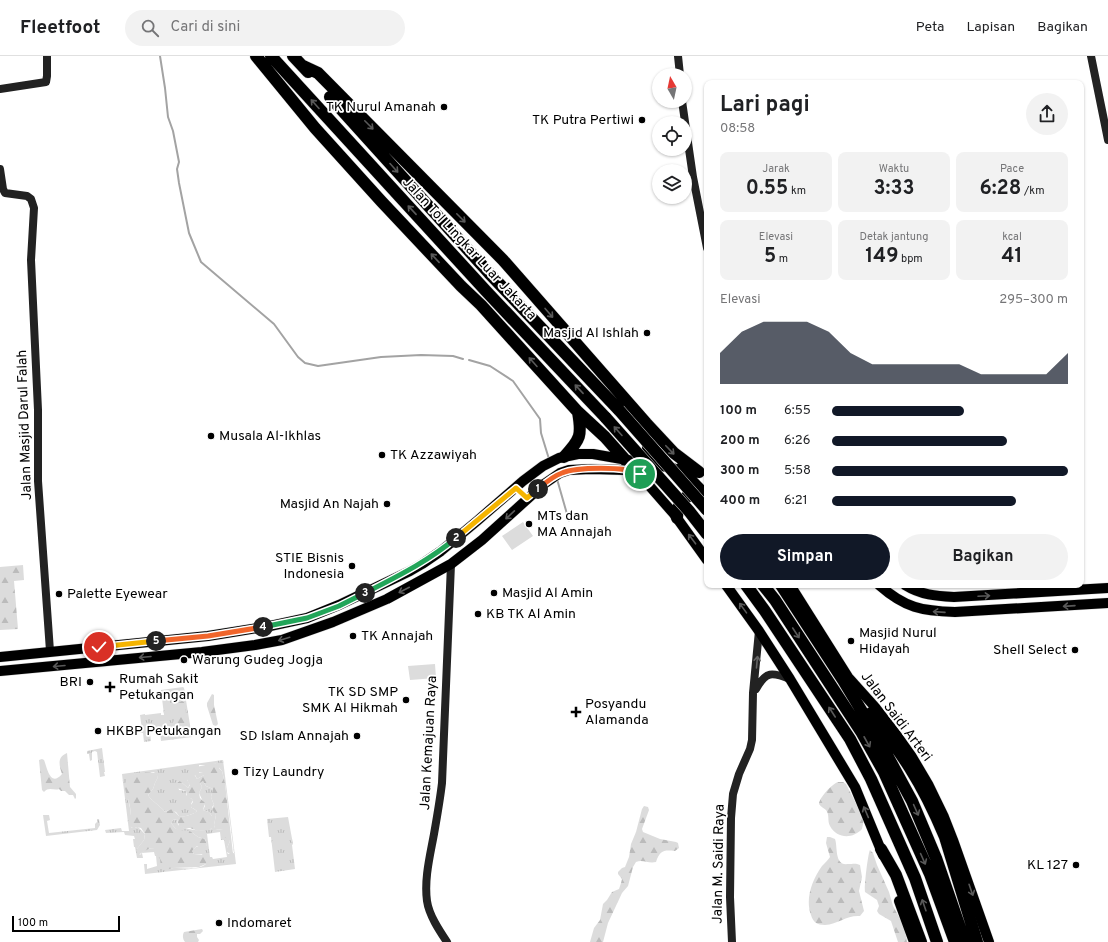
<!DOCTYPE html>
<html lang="id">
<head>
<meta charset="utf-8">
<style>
	:root { --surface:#fff; --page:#f2f2f2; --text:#202124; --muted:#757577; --line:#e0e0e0; --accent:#111827 }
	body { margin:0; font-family:Overpass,sans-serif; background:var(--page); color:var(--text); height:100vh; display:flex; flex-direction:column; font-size:15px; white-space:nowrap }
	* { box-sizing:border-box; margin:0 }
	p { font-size:13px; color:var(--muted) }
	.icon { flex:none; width:22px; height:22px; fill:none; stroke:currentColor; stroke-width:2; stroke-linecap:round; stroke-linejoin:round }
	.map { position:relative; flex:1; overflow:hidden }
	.sheet { position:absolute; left:704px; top:24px; width:380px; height:508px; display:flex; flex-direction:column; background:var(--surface); border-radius:8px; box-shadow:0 1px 3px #0004 }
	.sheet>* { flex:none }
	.needle { width:26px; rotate:351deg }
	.fabs { position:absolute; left:652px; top:12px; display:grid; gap:8px }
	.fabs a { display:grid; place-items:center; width:40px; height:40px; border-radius:50%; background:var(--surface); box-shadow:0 1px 3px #0004; font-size:20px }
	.scale { position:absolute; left:12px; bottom:10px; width:108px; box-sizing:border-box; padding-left:4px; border:2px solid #000; border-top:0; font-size:11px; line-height:14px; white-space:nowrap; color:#000; -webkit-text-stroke:3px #fff; paint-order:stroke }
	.pin { position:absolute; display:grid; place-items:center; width:34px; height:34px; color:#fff; margin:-17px; border:2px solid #fff; border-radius:50%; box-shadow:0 1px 4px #0007 }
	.km { position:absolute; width:20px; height:20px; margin:-10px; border-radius:50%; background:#222; color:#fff; font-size:11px; line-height:20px; text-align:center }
	.round { display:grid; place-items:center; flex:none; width:42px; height:42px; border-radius:21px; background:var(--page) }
	.overview { display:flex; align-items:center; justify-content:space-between; height:68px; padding:0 16px }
	h1 { font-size:22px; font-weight:700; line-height:30px }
	.figures { display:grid; grid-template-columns:repeat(3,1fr); gap:6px; height:68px; padding:4px 16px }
	.figures div { display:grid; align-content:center; border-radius:8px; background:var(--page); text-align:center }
	.figures b { font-size:20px; font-weight:700 }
	.figures small { font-size:11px; font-weight:400 }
	.figures p { font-size:11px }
	.chart { height:112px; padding:8px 16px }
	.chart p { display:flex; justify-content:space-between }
	.chart svg { width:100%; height:72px; margin-top:4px; fill:var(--accent); opacity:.7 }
	.cta { display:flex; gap:8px; margin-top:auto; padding:8px 16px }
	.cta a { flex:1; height:46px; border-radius:24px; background:var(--accent); color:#fff; font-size:16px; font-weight:700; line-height:46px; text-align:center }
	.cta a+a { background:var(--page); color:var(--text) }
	ul { padding:0 16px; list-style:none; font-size:13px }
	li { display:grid; grid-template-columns:64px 48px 1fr; align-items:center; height:30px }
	li i { height:10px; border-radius:5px; background:var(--accent) }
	header { display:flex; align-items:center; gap:24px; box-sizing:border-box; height:56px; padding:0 20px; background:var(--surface); border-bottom:1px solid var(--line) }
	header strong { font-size:19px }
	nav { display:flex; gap:22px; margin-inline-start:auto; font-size:14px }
	.search { width:280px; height:36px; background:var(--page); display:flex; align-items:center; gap:10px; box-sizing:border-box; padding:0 14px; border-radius:22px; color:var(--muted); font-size:15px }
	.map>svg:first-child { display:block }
	.grass { fill:url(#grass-tufts); fill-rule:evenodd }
	.forest { fill:url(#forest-firs) }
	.green { fill:#dcdcdc }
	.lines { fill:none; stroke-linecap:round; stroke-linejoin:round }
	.stream { stroke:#a3a3a3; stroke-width:2 }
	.primary-casing { stroke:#dbdbdb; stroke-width:11 }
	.highway-casing { stroke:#dbdbdb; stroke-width:13 }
	.secondary { stroke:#222; stroke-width:8 }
	.primary { stroke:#000; stroke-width:10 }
	.highway { stroke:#000; stroke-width:12 }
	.highway-bridge-casing { stroke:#dbdbdb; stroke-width:13; stroke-linecap:butt }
	.highway-bridge { stroke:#000; stroke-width:12 }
	.oneway { stroke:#595959 }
	.oneway2 { stroke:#646464 }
	.split-1-casing { stroke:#fff; stroke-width:8 }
	.split-2-casing { stroke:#fff; stroke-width:8 }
	.split-3-casing { stroke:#fff; stroke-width:8 }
	.split-4-casing { stroke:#fff; stroke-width:8 }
	.split-5-casing { stroke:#fff; stroke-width:8 }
	.split-6-casing { stroke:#fff; stroke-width:8 }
	.split-1 { stroke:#f0652b; stroke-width:5 }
	.split-2 { stroke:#f5b400; stroke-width:5 }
	.split-3 { stroke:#22a559; stroke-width:5 }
	.split-4 { stroke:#22a559; stroke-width:5 }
	.split-5 { stroke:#f0652b; stroke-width:5 }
	.split-6 { stroke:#f5b400; stroke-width:5 }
	.poi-dot { fill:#000; stroke:#fff; stroke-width:1.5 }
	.labels { text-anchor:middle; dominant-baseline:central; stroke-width:3.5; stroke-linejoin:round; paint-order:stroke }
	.poi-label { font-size:14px; fill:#000; stroke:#fff; text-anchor:start }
	.street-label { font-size:14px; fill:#000; stroke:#fff }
</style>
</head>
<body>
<header>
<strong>Fleetfoot</strong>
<div class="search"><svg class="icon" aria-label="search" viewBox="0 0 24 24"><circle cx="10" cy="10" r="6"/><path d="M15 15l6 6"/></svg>Cari di sini</div>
<nav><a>Peta</a><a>Lapisan</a><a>Bagikan</a></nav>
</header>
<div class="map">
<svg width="1108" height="886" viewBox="0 0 1108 886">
	<defs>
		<pattern id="grass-tufts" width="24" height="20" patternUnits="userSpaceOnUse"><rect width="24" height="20" fill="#dcdcdc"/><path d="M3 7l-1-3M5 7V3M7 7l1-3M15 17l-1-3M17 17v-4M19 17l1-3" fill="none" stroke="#bbb"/></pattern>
		<pattern id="forest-firs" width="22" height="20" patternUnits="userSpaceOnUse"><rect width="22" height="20" fill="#dcdcdc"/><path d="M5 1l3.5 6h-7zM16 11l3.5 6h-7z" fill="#bbb"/></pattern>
	</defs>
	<rect width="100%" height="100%" fill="#fff"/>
	<path class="grass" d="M183,631L184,632L192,681L161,685L160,674L150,676L151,685L144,686L143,677H140L139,674H142L140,659L145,658V659L161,657V659H164L161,634Z
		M102,692L105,716H104L105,720L100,721L97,696L95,695L92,696V704L90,705L89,698H87V695Z
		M223,704L236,808L145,818L144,808H147V813L157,810L156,800H155L154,796L142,797L143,802H137L135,791H134L133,783H135L134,780L125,779L124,776L106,777L105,774L121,772L122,775H129L122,718ZM215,707L222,715L225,727L234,797L228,798L227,796V792L230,785L223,774L215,773L214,769L216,759L212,751L214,749L211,741L213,733L206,730L203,725L200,727L202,731L199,737L205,750L203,754L209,756L212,760V771L211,773C200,776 188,774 178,769L177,763L173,764L171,767L175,772L179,775H190L198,781L205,783L207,789L202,792L199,790L196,791L192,795L194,798H202L206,808C196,816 179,810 167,813L157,799L155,793C149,791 144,794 140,799L137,793L144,784L145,778L138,771L132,772L130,769V752L126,731V726L132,720L136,718L154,716L158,721L155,727L153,733L148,739C152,746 160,749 165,756L169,754L176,756L179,760C184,761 193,759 197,755L191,751V748L193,744L186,739V735L179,734L177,726L180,725L188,732L190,728L187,724L195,719L197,723L204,719V717H199V709H212ZM220,776L221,784H224L227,801L213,803L212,801H210L207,778Z
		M43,759H49L50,764L47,765L49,777L95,772V768L97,766V763H99L100,769L97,774L46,780Z
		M288,761L293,788L292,789L295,813L275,816L271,781H269L267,763Z"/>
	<path class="forest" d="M23,509L24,524L14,525L18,573L0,574V511Z
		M212,638L214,639V649L218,668L216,670L213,669L207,650V647Z
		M182,645L185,647L187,670L186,678L181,680L167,681L166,678L174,672L173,666L179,660L178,647Z
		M67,697L70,731L76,738V742L75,743L73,739H69L65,735H61L59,733C54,735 49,730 44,736L42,734L39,704L42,703L44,704C47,711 50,732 62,718C59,709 57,701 67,697Z
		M215,707L219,709V712L222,715L225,727L233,798H230L227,796V792L230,785L223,780V774L215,773L214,769L216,759L212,753L214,749L211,741L213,733L206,730L203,725L200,727L202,731L199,737L200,742L205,747L203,754L209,756L212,760V772L209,774L198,775L190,772H184L179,770L177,763L173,764L171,767L175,772L179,774L190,775L198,781L205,783L207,788L206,792L203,793L197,790L192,795L194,798L205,799L207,803L206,808L199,811L173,812L165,814L161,811L160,803L157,800L154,793L150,792L138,799L136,794L144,784L145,778L141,772L136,771L134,773L130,770C129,763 131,757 130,751C129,744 125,736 125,730C126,715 146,716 156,717L158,721L155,727L153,733L148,739C152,746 160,749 165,756L172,753L179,760C184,761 193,759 197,755L190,750L193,746L192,743L187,741L186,735L177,732L175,730V727L180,725L188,732L190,729L187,724L188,719L194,718L197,723L204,719L203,717L197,716L195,714L196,711Z
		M838,726H843L846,728L864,763L862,773C853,783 837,783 830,770C827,765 830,759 826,754C824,752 821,751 819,748C819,742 832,728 838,726Z
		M644,750L648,751L649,754L642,773L643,776L660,783L676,786L678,787L679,792L675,795C664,794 660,794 656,806C648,808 643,803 636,806L633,811L628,830L622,837L608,867L603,886H590L594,872L600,864L603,848L607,844L612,836L619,833L621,827L622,823L618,818V816L622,812L625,811L629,801L631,788L636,776L642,753Z
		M827,781H830L835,783C838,791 834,810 848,808C853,808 856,807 860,809L862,821L859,835L864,855L860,860C847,859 838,868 825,869C817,869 813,866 811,859C805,843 812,824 822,810C825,807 828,804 830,801L826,787Z
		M870,794L873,797L877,809L889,836L893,850L904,870L907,886H898L891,865L879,858L877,855L879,850L877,844L865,836C864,831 868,797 870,794Z
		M202,873L203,875L200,878H197V881L199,884L198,886H185C183,884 182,879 184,876Z"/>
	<path class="green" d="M523,466L533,480L512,494L502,480Z
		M435,608L436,622L410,624L408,610Z"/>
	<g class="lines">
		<path class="stream" d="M160,0L165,32L168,61L173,75L179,106L177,113L179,127L189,177L201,206L274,268L298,301L305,307L318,310L381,301L421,299L453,300L463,303
			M469,304L490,310L513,325L540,363L541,377L549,403
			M557,423L569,465"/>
		<defs>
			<path id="primary" d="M726,529L759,575L790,623L855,731L883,799
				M790,529L848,621L875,651L895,677L912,701L928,728L944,761L953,784L989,886
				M879,529C905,552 922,555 955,556L1108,547
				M905,529C921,539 936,540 954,541L1108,532
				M0,601L208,580L270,570L307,562L339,549L410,515L422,508L441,495L477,465L523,425L543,410L559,402L578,398H593L673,412
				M0,615L202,596L255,589L282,584L333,566L387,543L451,508L482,484L544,428L560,417L569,414L591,413L626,414L639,418L674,458L707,504
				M899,845L914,886"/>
			<path id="highway" d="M256,0L315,72L381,145L461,230L481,249L578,356L605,381L636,416
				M271,0L486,235L606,362
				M293,0L308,16
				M303,10L318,17L503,204L646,367L674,397L699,416
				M330,41L489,217L619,354
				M564,401C581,383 582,379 578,356
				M680,413L707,441
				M644,421C650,408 649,394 647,380
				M677,462C677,444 690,432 707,443
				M746,529L765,555L850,683L871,723L915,822L937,886
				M763,529L775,544L862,677L884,716L930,818L955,886
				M781,529L843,624L875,677L912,745L936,802L965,886
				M871,657C884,675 898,693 910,712C924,734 935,757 945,781L977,886
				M881,793L896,819L921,886"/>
		</defs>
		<use href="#primary" class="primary-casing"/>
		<use href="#highway" class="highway-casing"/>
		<path class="secondary" d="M678,0L680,19
			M1091,0L1108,84
			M0,33L46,26L47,20V0
			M682,45L693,121L707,192
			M0,113L3,133L5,137L27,140L31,143L34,152L31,204L38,354V425L50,595
			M756,633C766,615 772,616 790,623
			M447,886C439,874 429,859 427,845C424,823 430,800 434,778C437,761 440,744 442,727L451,508
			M732,886L730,841L731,762L733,738L739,718L750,693L752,684L753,637L759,575"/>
		<use href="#primary" class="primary"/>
		<use href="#highway" class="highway"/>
		<defs>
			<path id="highway-bridge" d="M619,354L707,454
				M606,362L689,455L707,478"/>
		</defs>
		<use href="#highway-bridge" class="highway-bridge-casing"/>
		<use href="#highway-bridge" class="highway-bridge"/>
	</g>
	<defs><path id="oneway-shaft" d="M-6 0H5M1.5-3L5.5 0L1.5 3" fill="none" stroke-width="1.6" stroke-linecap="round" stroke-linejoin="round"/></defs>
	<g class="oneway">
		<use href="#oneway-shaft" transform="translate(315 48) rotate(-132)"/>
		<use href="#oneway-shaft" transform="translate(369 69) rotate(45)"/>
		<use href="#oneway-shaft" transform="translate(394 112) rotate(48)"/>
		<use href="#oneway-shaft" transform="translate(412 154) rotate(-133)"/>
		<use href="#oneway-shaft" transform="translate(461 162) rotate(45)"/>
		<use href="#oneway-shaft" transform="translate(435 202) rotate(-133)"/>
		<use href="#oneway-shaft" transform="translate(549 257) rotate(49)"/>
		<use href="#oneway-shaft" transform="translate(533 306) rotate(-132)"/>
		<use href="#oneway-shaft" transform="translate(579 333) rotate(-133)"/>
		<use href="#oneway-shaft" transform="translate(618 375) rotate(-132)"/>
		<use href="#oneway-shaft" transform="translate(670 394) rotate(46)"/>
		<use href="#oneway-shaft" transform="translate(510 459) rotate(137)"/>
		<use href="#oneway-shaft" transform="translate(692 483) rotate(-127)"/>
		<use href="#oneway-shaft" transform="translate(404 534) rotate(153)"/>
		<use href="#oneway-shaft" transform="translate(984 540) rotate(-3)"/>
		<use href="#oneway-shaft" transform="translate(1069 550) rotate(176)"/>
		<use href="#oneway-shaft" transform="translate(743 552) rotate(-126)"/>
		<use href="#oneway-shaft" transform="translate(939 556) rotate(-176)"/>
		<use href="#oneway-shaft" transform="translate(796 577) rotate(57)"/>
		<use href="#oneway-shaft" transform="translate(284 583) rotate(163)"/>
		<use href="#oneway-shaft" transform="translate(145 601) rotate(175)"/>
		<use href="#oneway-shaft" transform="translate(59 610) rotate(175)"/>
		<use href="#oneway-shaft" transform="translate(832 656) rotate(-123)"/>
		<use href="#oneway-shaft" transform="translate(867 686) rotate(61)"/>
		<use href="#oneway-shaft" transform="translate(916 754) rotate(66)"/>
		<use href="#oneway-shaft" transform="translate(866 756) rotate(-113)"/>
		<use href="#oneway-shaft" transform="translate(923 803) rotate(66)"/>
		<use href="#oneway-shaft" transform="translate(971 834) rotate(71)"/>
		<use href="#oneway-shaft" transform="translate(924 849) rotate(-109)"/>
	</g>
	<use class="oneway2" href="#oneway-shaft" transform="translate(757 606) rotate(-85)"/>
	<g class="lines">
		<defs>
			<path id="split-1" d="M538,433C545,427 553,420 562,417C576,411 626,410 640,418"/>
			<path id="split-2" d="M456,482L516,432L527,442L538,433"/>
			<path id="split-3" d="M365,537C398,520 427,506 456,482"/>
			<path id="split-4" d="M263,571L307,562L339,550L365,537"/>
			<path id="split-5" d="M156,585L208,580L263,571"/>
			<path id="split-6" d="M99,591L156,585"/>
		</defs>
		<use href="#split-1" class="split-1-casing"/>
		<use href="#split-2" class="split-2-casing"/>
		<use href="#split-3" class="split-3-casing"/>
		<use href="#split-4" class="split-4-casing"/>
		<use href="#split-5" class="split-5-casing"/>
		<use href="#split-6" class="split-6-casing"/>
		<use href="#split-1" class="split-1"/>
		<use href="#split-2" class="split-2"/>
		<use href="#split-3" class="split-3"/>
		<use href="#split-4" class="split-4"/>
		<use href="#split-5" class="split-5"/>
		<use href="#split-6" class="split-6"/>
	</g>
	<g class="poi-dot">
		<circle cx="444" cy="51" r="4"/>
		<circle cx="642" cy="64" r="4"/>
		<circle cx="647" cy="277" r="4"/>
		<circle cx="211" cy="380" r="4"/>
		<circle cx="382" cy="399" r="4"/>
		<circle cx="387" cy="448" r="4"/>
		<circle cx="529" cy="468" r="4"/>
		<circle cx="352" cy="510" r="4"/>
		<circle cx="494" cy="537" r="4"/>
		<circle cx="59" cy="538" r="4"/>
		<circle cx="478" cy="558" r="4"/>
		<circle cx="353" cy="580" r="4"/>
		<circle cx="851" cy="585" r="4"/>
		<circle cx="1075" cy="594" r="4"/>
		<circle cx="184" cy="604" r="4"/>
		<circle cx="90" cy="626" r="4"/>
		<path d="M108 625h4v4h4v4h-4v4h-4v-4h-4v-4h4z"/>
		<circle cx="406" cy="644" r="4"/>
		<path d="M574 650h4v4h4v4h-4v4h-4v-4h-4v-4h4z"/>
		<circle cx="98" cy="675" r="4"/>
		<circle cx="357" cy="680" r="4"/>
		<circle cx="235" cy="716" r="4"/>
		<circle cx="1076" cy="809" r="4"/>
		<circle cx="219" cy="867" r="4"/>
	</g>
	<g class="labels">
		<g class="poi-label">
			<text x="436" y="51" text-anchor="end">TK Nurul Amanah</text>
			<text x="634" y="64" text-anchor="end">TK Putra Pertiwi</text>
			<text x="639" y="277" text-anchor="end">Masjid Al Ishlah</text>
			<text x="219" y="380">Musala Al-Ikhlas</text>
			<text x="390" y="399">TK Azzawiyah</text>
			<text x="379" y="448" text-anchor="end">Masjid An Najah</text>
			<text x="537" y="460">MTs dan<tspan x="537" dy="16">MA Annajah</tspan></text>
			<text x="344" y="502" text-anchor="end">STIE Bisnis<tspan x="344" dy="16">Indonesia</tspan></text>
			<text x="502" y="537">Masjid Al Amin</text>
			<text x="67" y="538">Palette Eyewear</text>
			<text x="486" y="558">KB TK Al Amin</text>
			<text x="859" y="577">Masjid Nurul<tspan x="859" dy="16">Hidayah</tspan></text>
			<text x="361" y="580">TK Annajah</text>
			<text x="1067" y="594" text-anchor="end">Shell Select</text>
			<text x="192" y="604">Warung Gudeg Jogja</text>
			<text x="119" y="623">Rumah Sakit<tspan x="119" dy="16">Petukangan</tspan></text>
			<text x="82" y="626" text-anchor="end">BRI</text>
			<text x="398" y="636" text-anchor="end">TK SD SMP<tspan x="398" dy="16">SMK Al Hikmah</tspan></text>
			<text x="585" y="648">Posyandu<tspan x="585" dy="16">Alamanda</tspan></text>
			<text x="106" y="675">HKBP Petukangan</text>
			<text x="349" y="680" text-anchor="end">SD Islam Annajah</text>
			<text x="243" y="716">Tizy Laundry</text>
			<text x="1068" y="809" text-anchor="end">KL 127</text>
			<text x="227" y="867">Indomaret</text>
		</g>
		<g class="street-label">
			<text transform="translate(469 193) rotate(47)">Jalan Tol Lingkar Luar Jakarta</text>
			<text transform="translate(25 369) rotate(-92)">Jalan Masjid Darul Falah</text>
			<text transform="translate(896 661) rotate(53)">Jalan Saidi Arteri</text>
			<text transform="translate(429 687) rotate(-87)">Jalan Kemajuan Raya</text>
			<text transform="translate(719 808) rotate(-89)">Jalan M. Saidi Raya</text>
		</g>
	</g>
</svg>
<div class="fabs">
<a><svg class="needle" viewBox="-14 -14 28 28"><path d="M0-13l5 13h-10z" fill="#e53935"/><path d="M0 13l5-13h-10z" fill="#757577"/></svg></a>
<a><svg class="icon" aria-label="locate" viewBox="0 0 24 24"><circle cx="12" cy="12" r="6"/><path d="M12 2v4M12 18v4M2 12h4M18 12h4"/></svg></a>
<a><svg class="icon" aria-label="layers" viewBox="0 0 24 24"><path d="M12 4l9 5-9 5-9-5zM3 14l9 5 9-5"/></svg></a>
</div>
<div class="scale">100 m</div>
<div class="pin" style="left:640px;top:418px;background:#1e9e55"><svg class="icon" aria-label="arrive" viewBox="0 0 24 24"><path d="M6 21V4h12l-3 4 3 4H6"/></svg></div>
<div class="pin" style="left:99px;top:591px;background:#d93025"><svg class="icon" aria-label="check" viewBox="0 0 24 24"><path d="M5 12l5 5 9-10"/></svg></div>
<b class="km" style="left:538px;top:433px">1</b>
<b class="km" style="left:456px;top:482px">2</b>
<b class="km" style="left:365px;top:537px">3</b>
<b class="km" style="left:263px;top:571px">4</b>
<b class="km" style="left:156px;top:585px">5</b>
<section class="sheet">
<div class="overview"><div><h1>Lari pagi</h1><p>08:58</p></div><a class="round"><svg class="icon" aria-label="share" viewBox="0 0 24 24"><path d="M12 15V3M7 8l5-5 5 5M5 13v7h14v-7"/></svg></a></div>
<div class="figures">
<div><p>Jarak</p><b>0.55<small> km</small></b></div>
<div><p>Waktu</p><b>3:33</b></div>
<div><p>Pace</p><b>6:28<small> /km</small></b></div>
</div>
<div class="figures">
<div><p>Elevasi</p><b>5<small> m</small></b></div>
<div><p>Detak jantung</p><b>149<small> bpm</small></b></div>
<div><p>kcal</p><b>41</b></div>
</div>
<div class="chart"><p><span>Elevasi</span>295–300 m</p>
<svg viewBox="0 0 160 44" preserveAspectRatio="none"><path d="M0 44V25L10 12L20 6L30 6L40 6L50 12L60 25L70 32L80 32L90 32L100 32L110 32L120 38L130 38L140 38L150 38L160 25V44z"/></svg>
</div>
<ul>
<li><b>100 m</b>6:55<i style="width:56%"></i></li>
<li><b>200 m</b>6:26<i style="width:74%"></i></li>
<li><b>300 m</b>5:58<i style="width:100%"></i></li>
<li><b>400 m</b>6:21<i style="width:78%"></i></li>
</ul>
<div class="cta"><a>Simpan</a><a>Bagikan</a></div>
</section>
</div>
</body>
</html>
